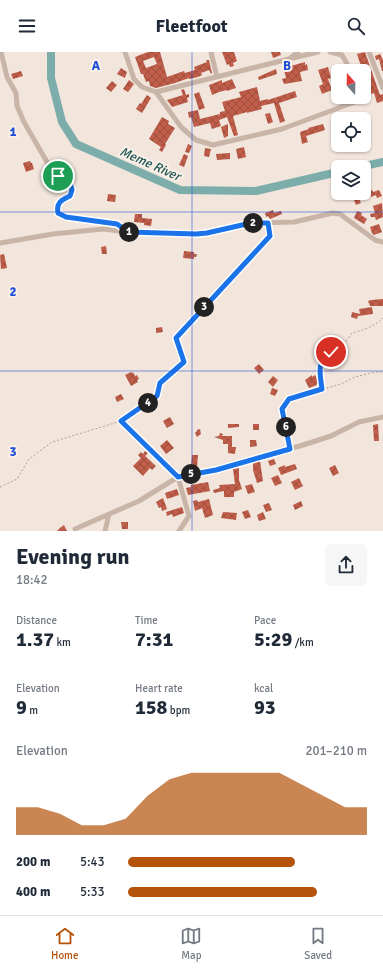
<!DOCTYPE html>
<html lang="en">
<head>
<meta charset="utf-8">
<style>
	:root { --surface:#fff; --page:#f6f6f7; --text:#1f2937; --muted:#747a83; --line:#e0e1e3; --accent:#b45309 }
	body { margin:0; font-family:Signika,sans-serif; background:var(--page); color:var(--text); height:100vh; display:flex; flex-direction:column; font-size:15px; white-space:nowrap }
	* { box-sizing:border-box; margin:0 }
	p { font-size:13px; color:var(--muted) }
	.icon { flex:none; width:22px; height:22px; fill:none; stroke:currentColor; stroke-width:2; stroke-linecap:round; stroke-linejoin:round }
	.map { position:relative; height:479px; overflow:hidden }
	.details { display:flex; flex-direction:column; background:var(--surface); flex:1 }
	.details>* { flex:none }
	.needle { width:26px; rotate:340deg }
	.tools { position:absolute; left:331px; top:12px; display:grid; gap:8px }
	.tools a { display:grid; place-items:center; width:40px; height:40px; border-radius:6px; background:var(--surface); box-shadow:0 1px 3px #0004; font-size:20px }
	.pin { position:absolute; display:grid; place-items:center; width:34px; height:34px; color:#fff; margin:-17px; border:2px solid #fff; border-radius:50%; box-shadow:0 1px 4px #0007 }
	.km { position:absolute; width:20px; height:20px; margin:-10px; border-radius:50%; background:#222; color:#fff; font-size:11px; line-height:20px; text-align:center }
	.round { display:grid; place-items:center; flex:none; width:42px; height:42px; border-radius:6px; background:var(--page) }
	.summary { display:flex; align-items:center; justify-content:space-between; height:68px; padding:0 16px }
	h1 { font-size:22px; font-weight:700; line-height:30px }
	.figures { display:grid; grid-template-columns:repeat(3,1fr); gap:6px; height:68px; padding:4px 16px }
	.figures div { display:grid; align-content:center }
	.figures b { font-size:20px; font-weight:700 }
	.figures small { font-size:11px; font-weight:400 }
	.figures p { font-size:11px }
	.chart { height:112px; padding:8px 16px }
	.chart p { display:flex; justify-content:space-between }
	.chart svg { width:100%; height:72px; margin-top:4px; fill:var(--accent); opacity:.7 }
	ul { padding:0 16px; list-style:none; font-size:13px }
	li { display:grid; grid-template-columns:64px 48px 1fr; align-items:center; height:30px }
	li i { height:10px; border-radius:5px; background:var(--accent) }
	header { display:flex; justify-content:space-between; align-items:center; height:52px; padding:0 16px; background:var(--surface); font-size:18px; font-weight:700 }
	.dock { display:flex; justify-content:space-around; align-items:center; height:56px; border-top:1px solid var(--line); background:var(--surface); font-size:11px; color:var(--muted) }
	.dock a { display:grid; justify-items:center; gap:2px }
	.dock .active { color:var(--accent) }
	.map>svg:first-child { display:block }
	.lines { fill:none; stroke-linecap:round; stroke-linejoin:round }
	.river { stroke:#7cadab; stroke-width:8 }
	.building { fill:url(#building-cross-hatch); fill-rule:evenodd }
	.path { stroke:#b49f93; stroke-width:1; stroke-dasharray:2 2; stroke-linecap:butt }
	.minor { stroke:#c8b5a8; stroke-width:5 }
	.route-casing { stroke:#fff; stroke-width:8 }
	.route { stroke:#1a73e8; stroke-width:5 }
	.grid { fill:none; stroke:#1d4ed8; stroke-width:1; stroke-opacity:0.55 }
	.labels { text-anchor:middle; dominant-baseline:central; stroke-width:4; stroke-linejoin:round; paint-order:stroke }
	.water-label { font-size:13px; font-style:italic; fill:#1f5555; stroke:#f9f0e8 }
	.grid-label { font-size:13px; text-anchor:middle; font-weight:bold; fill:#1d4ed8; stroke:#f9f0e8; stroke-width:4; stroke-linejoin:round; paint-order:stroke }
</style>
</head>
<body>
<header><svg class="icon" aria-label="menu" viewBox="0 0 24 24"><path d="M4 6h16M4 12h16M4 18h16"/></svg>Fleetfoot<svg class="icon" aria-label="search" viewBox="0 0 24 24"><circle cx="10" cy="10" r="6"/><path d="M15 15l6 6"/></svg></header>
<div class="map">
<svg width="383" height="479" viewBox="0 0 383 479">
	<defs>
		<pattern id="building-cross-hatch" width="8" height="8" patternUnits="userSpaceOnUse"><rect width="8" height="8" fill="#c15e4a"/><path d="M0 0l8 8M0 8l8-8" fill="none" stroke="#9e4e3e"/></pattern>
	</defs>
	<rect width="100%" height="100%" fill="#f1e5dc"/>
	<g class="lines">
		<path class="river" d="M51,0V26L62,70L76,92L180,138L256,139L338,120
			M360,115L383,110"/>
	</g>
	<path class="building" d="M148,0H160L167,25L184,19L185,21L195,18L194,15L207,10L206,8H209L212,21L211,22L209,18L201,21L202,23L198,25L189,27V26L175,31L156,36L150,34L149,29L146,30L143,22H141L135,5ZM154,5L157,12L146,16L143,9Z
		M222,0H234L237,9L233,11L234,14L230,15L229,12L227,13Z
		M271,0H280L281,3L273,6Z
		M365,0L380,43L383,42V49L377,51L374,41L371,42L370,38L365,39L364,33L367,32L357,2Z
		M380,2L383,8V19H382L379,7L376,8L375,4Z
		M305,10V13L307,12L308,18L300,20L302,29L284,32L282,27L286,26L283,14L287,13V15Z
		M328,15L331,26L328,27L332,38L322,42L319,34L323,32L318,18Z
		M121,16L127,20L125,26L117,22Z
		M276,17L277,22L259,28L258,25Z
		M21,19L23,24L13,27L11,22Z
		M232,27L236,36L227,39V38L219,40L212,43L209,33L222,28V31Z
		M129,28L134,32L128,40L123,37Z
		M112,29L117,33L111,40L106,36Z
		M257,35L260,49L268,47V48L295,39L297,45L279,51L285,69L280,71L274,51L261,54L262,57L247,61V60L233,64L238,83L234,84L227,65L219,68L221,74L212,77L210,71L194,75L191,65L189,66L188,60L198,58L200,67L220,62V60L225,59L222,50L241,45L239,40Z
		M184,37L186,43L189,42V45L187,46L188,50L172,55L167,48L183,43L181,38Z
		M199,40L205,56L199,58L194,42Z
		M147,43L151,46L142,61L136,57L140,51L141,52Z
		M270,61L273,70L268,72L265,62Z
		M162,65L169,69L168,72L175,76L165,92L166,93L162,100L159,98L161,95L149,87Z
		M228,72V84L224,86L221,75Z
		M323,72L325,78L306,84L308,90L302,92L300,80L309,77L308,76Z
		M188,92L192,94L189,101L185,100Z
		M244,95L246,105L238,107L236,97Z
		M205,96L211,97L209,105L204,104Z
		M230,101V107L217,108L216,102Z
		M184,102L188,104L184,115L179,113Z
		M30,109L31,111H32L34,117L26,120L23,111Z
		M372,138L373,140L379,138L382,144L377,146L376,143L371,145L369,139Z
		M349,141L350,146L340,148L339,142Z
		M108,142L116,143L115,150L107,149Z
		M359,146L361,151L356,153L354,148Z
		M382,151L383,165L376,168L375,165H371L370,162L375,161L373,154Z
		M273,158L274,161L281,159L282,162L270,167L268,164L266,165L265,161Z
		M357,159L362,161L361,163L367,167L364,172L354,166Z
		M135,162H142V166L152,167L151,174L144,173V171L134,170Z
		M379,172L382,180L374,183L372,181L370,175Z
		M106,194L107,202H102L101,195Z
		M184,199L194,200V202H197L196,205H194V207L183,206Z
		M4,202L7,216L1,217L0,203Z
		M383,247V254H370L368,249L371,248Z
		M372,255L373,262L358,264L357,267L351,265L352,260L360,262L359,257Z
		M162,275L163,280L156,281V276Z
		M259,312L264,318L259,322L254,316Z
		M131,320L132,321L133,320L135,324L137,323L139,327L137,328L138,330L131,334L125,323Z
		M312,323V325L315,323L319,331L316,332L317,333L309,336L305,328Z
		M273,324L278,328L273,335L268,330Z
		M272,336L278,338L275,344L270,342Z
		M121,342L124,347L117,350L115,345Z
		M170,365L174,372L167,376L163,369Z
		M228,372H239V375L228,376Z
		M253,372H259V378H253Z
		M378,372L379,389H374L373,373Z
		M200,377L201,382L197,385L195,381L197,379V378Z
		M220,381L223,382L222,384H232V395H236L235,402L228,401V392H223V388L214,385L219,384Z
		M167,388L174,396L166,402L160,394Z
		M250,388H256L257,394L250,395Z
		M145,399L148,401L145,404L156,414L152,418L150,416L143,424L133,414L141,406L138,403L141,400L143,402Z
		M192,403H198L197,416L191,415Z
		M274,407L276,412L270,414L268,409Z
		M260,409L263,429L257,431L253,418V411Z
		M295,412L297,417L281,423L278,416L285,413V415Z
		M335,413L339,421L333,424L329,416Z
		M239,416V428L242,437L234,440V445H224V439L214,441L213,438L220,436L219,433L235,432L233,417Z
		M278,423L282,431L275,434L271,426Z
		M299,426L303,434L295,438L291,430Z
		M208,430L210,439L188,443L186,436L191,435V433Z
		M252,432L255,440L248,442L245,434Z
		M177,437L179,443L167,447L165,441Z
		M163,446L167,457L162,459L161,455L159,456L156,450Z
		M209,447L213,463L205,466L202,456L195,459L193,449L197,448L198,450Z
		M301,449L303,454L295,458L293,453Z
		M269,451L272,458L266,460L263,453Z
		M182,455L184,461L173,465L172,462L167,464L166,460Z
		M248,458L251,465L245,467L242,460Z
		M223,460L237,461L236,468L221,466Z
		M263,460L266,467L259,469L257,463Z
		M121,470H128V477H122Z
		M64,473L67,479H57L60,476Z"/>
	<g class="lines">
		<path class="path" d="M322,337L320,316L324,306L342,295L352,281C363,278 374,275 383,266
			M126,366L157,344L160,331L185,310L176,286L269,184V176
			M289,393L282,357L289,347L341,332L355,325L375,320H383
			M0,435L17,427L29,407L52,390L118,370"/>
		<path class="minor" d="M1,0L7,25L16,41L17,54L24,70L51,117L58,124L69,131L72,138L70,144L60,149L57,155L58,161L66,165L117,172L127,179
			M125,0L134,27L142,35L156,40L289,7L298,0
			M211,0L217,25
			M330,0L342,3L351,19
			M369,0L383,36
			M293,6L318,0
			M156,40L181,75L196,88L213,93L282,77L360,48L359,45
			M0,191L53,182L103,177L128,180L196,182L207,181L251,171L294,170L333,161L340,162L375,188L383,190
			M75,477L139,449L178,425L121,369
			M105,479L109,462
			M179,479L189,464L178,425L217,418L261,404L300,394L331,384L359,370L383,365"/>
	</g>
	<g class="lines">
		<defs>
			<path id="route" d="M58,124L70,131L72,138L70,144C62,148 56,150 58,161L66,165L117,172L128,180L196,182L207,181L251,171H268L270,184L176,286L184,310L160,331L157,344L121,369L178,425L216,418L290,397L282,357L289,347L322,337C320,321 316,310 331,300"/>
		</defs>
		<use href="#route" class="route-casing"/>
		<use href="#route" class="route"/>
	</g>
	<path class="grid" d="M192,0V479M0,160H383M0,319H383"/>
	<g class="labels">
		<g class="water-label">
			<text transform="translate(150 112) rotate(24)">Meme River</text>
		</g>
	</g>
	<g class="grid-label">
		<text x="96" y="18">A</text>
		<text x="287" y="18">B</text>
		<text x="13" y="84">1</text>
		<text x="13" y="244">2</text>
		<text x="13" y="404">3</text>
	</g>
</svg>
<div class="tools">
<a><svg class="needle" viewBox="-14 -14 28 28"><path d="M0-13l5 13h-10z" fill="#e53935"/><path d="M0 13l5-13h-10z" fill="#747a83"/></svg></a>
<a><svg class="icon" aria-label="locate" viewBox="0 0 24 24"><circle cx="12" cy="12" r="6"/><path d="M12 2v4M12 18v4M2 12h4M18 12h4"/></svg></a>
<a><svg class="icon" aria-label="layers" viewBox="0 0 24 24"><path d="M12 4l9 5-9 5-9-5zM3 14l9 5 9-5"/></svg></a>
</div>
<div class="pin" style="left:58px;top:124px;background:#1e9e55"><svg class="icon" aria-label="arrive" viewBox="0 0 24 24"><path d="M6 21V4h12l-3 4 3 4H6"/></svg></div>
<div class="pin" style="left:331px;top:300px;background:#d93025"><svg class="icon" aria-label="check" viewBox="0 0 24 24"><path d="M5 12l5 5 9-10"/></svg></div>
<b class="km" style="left:129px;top:180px">1</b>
<b class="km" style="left:253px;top:171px">2</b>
<b class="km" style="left:204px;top:255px">3</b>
<b class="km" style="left:148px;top:351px">4</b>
<b class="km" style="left:191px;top:422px">5</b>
<b class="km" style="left:286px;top:375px">6</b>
</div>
<section class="details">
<div class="summary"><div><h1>Evening run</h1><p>18:42</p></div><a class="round"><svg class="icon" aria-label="share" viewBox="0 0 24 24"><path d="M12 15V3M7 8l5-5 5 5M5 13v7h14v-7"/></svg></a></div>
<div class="figures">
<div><p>Distance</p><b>1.37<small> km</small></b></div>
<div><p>Time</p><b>7:31</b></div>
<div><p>Pace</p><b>5:29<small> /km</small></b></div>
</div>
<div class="figures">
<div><p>Elevation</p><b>9<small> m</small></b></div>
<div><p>Heart rate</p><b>158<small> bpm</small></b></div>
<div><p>kcal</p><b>93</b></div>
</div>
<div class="chart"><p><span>Elevation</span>201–210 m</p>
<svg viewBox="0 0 160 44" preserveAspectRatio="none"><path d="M0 44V27L10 27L20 31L30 38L40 38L50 34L60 20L70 10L80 6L90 6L100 6L110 6L120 6L130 13L140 20L150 27L160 27V44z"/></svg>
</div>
<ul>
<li><b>200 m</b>5:43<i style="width:70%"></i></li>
<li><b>400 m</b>5:33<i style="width:79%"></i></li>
</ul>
</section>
<nav class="dock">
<a class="active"><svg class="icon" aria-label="home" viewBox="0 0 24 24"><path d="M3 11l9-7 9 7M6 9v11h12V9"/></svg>Home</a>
<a><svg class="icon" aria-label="map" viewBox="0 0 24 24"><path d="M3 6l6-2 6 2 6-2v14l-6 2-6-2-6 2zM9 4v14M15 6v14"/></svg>Map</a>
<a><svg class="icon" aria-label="saved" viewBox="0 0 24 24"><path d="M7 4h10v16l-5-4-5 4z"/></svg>Saved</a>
</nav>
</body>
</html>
